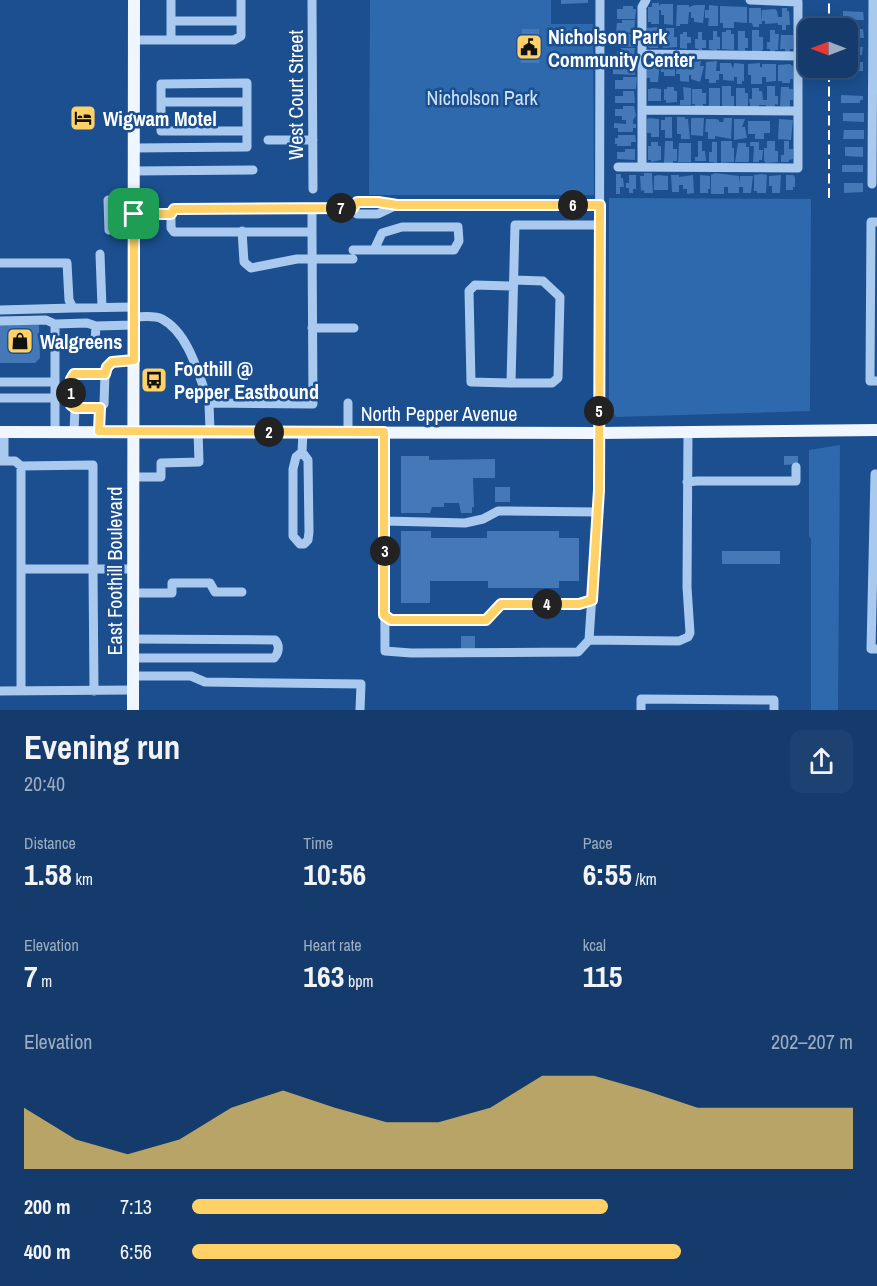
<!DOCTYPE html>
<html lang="en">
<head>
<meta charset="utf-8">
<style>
	:root { --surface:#143b6b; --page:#1d4271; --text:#f1f3f6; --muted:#9dadc1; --line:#33557e; --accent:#ffd166 }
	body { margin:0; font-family:"Archivo Narrow",sans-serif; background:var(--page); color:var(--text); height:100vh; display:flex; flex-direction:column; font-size:22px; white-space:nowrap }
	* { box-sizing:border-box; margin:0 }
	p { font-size:20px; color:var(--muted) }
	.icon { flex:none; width:33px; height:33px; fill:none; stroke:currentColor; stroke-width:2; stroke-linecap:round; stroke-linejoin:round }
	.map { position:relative; height:710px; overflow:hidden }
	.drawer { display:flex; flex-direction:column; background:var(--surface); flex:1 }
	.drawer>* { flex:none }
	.needle { width:39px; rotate:270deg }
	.fabs { position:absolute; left:798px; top:18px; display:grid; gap:12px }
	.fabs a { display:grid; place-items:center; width:60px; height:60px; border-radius:12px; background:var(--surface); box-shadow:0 3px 15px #0003,0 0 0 2px var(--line); font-size:30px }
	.pin { position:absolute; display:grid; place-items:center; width:51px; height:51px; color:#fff; margin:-26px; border-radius:12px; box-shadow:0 3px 9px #0006 }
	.km { position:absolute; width:30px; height:30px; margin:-15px; border-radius:50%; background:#222; color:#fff; font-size:16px; line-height:30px; text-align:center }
	.round { display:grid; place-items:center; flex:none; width:63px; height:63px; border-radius:12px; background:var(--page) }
	.head { display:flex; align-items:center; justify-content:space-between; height:102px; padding:0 24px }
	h1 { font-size:33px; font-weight:800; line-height:45px }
	.metrics { display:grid; grid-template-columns:repeat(3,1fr); gap:9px; height:102px; padding:6px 24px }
	.metrics div { display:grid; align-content:center }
	.metrics b { font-size:30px; font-weight:800 }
	.metrics small { font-size:16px; font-weight:400 }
	.metrics p { font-size:16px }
	.chart { height:168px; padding:12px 24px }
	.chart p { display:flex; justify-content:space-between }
	.chart svg { width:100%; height:108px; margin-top:6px; fill:var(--accent); opacity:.7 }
	ul { padding:0 24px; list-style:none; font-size:20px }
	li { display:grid; grid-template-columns:96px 72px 1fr; align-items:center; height:45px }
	li i { height:15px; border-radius:8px; background:var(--accent) }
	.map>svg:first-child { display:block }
	.green { fill:#2e69ad }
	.building { fill:#4478b7 }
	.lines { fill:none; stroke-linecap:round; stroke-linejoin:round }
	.minor { stroke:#a9c9ee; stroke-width:9 }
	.major { stroke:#f0f6ff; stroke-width:12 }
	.rail { stroke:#fff; stroke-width:2; stroke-dasharray:10 4.5; stroke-linecap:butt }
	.route-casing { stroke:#fff; stroke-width:12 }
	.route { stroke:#ffd166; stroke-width:8 }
	.labels { text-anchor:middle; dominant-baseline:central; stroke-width:5; stroke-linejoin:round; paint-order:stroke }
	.poi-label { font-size:20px; font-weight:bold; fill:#fff; stroke:#1b4f8f; text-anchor:start }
	.street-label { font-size:20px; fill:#fff; stroke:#1b4f8f }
	.park-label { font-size:20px; fill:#cfe3fa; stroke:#1b4f8f }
</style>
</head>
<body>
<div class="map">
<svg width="877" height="710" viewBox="0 0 877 710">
	<rect width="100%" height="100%" fill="#1b4f8f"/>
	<path class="green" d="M370,0H551V24H593L594,195H369Z
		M609,198L811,199L810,411L616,417L609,406Z
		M840,445L838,710H811V539L809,536V450Z"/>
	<path class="building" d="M561,0H588V3L561,4Z
		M652,3H659V6L661,4H673V25L664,24V15H661V10H659V24H651V22H648V7H652Z
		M677,5H689V7L695,5H705L703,23L694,22V18H691V12H689L688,24H680V26H676Z
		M709,5L718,6V26H708L709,18H705V10H709Z
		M623,6H633V9H636L635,19H617V9H623Z
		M720,6L747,7V23L734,22V28H723V23H720Z
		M749,8H761L762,24H759V27H753L752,23H749Z
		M782,8H787V11H789L790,25H786V30H782V25H778V23L765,24V21H762V10L775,9L777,11L778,17H782Z
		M843,11L863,12L864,20H843Z
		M622,20H635L634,33L616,32L617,23H622Z
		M658,27V35H660L658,48H650L647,46V28Z
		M666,28H674V37H677V47L663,48V31H666Z
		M522,29H539V44H541L539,63H521L520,49H517V36H522Z
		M849,29H863L864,38H849Z
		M726,30H731V34H734V50L722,49V32H726Z
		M752,30H759V37H763V50L759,52H752Z
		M770,30H775V34H779L778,50H775V53H770V49H767V42H770Z
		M713,31H717V37H720V49H717V51L709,49V40H713Z
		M738,31H745V38H748V48H745V51L738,50Z
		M683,32H687V37H691V43H687V49L680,48V34H683Z
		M698,32H702V40H706V48H702V51L695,48V39H698Z
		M618,34H635L634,47L615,46L616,38H618Z
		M781,35H793V49H790V53H785V49H780Z
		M848,46L863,47L862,55H848Z
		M621,48H635L633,63H635V75L613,74V65L624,66V62L617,60V51H621Z
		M650,61L660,62L658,82H650V78H646V67H650Z
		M677,61H689V63L701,61L700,66H704L700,82L691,79V75H689V82L680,81V74H676Z
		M717,61L716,71H720V63H731L733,69L734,63L744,64V81H742V84H737V77H734V81L723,80V74H719V80H716V83H709V79H705L706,62Z
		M661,62H675V76H664V72H661Z
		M848,62H863V71H842V68H848Z
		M760,63V67H762V64H776V81L766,82V77H762V84H751V75H748V64Z
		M790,64L793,66V79H790V83H782V81H778V65Z
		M623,77H637L636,89H615V80H623Z
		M722,86H731V96H734V107H722Z
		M767,86H775V96H778V105L775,104V108H766V105H759V108H752L750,106L749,99H752V88H759V91H762L763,100H767Z
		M667,87H674V91H677V102L666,103V100H664V89H667Z
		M683,87L691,88V105H680V100H684Z
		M781,87H789V89H793V100H790V107L780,106Z
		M651,88L661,89V101H648V89H651Z
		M709,88H720V106H709Z
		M736,88H745V93H748V106L736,107Z
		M692,89H702V93H706V104H703V106H695V104H692Z
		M623,91H634L635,103H615V96H623Z
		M841,95L863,96V100H860V103H841Z
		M623,106H634L636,116L633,120V124H636V128H633V132H618V128H614V123L626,124V120H622V116H615V109H623Z
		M843,113H864V122L843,121Z
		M665,117H672V138H665V130H661V120H665Z
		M677,117H685V119H688L690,139H681V134H677Z
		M650,118L659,119V137H651V133H647V119Z
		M691,118H704L703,136L691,135Z
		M724,118H732L731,139L715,136V139H708V132H705L706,119H716L719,120V122H723Z
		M734,119H745L742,127H745L747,138L734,140Z
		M779,119L793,120L791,140L778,139Z
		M748,121H770V133H764V139H755V134H748Z
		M844,130H864V139H843Z
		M618,135H635L636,142H631V146H617V144H615V138H618Z
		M665,141H673V149H677V161H673V163H664Z
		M698,141H702V151H705L706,161H695V157H698Z
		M721,141H732V148H734V162L721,163Z
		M767,141H775V151H778V162L766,163L764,161V148H767Z
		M784,141H789V149H793V159L789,160V162H781V155H784Z
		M651,142H658V146H661V160L651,162V160H648V146H651Z
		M712,142H717V163L709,162V152H712Z
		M750,142H759V150H763L762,160H759V162H753L754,146H750Z
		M679,143H691V162H678Z
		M738,143H746V147H749V162H735Z
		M845,147H863V157L845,156Z
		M625,149H635V160L617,159V152H625Z
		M842,165H863V172H842Z
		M644,173H652L653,193H644V190L641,191L640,176H644Z
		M715,173L739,176V184L740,176H753L751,193H743V187H739V193H728V187H724V194H711V175Z
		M616,174H621V178H623L624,187H620V194H616Z
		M762,174L767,175L766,193H757V191H754V175Z
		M629,175H636V189H633V193H629V188H626V183H629Z
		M658,175L668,176V190H654V176Z
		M671,175H679V177L693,175L694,193L687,194V189H683V185H679V192H672Z
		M700,175L710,176V189H708V193H700Z
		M781,175L780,193H772V186H769V176Z
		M786,175H793L795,177V187H793V190H786Z
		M844,183H863V192L844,193Z
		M39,324L40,358L35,363H0V325Z
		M401,456H429V460L495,459V478H473L474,507H472V513H461L459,503H444V507H432L430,513H401Z
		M784,456H798V464L784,465Z
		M495,487H510V502H495Z
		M401,531H431V538H487V531H559V538H579V581H559V588H488V581H430V603H401Z
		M722,551H780V564H722Z
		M461,636H475V649H461Z"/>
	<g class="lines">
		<path class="minor" d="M312,0L313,189
			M171,21H241
			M134,40H234L241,36V0
			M171,40V0
			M642,54L798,56
			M161,102H247
			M642,110L798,111
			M268,140H313
			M134,148L247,147V83L161,84V131H247
			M618,167L798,168V2L750,0
			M642,167V7L646,0
			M134,171L253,170
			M872,184L873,0
			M108,200L109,230L134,229
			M397,205L378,214H357L353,208L357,203L378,202L397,205H600
			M134,214H171L174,209L353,208
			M171,214V228L174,232H312V208
			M877,222H871L870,381H877
			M242,231L244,262L251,268L297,259H353
			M353,250H454L459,241L458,227H402L382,233L374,250
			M100,254L102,307
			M0,263H67L69,300L73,308L0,310
			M513,286L475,285L469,291L471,382L511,383L515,225H600
			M73,308L134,307
			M134,317C142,317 155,315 162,319C189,333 199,376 209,403L313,404L312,232
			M0,321L46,320L55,324L87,323L96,326L134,325
			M55,324V398
			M312,328H354
			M55,346L93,343L95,341L96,326
			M0,382H55
			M511,383H552L558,378L560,297L543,281L514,280
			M0,398H55V432
			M209,403L210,431
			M348,403V432
			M75,408H100L104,404L105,374
			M99,431L100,408
			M74,432L75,408L71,405C70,396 68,382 74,374H105L107,367L112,361L134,360
			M384,432L385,651L411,653L578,652L589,640L599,490L600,0
			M302,452L296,457L293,469V536L300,544H304L308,540L309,532L308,460L302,452L303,432
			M0,461H4V432
			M4,461H15L21,466L93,465V569H21V466
			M877,474H875L871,649H877
			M134,477H161V463L199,462L198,431
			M687,482L697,481H796V467
			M385,521L465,523L483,519L498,511L597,512
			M21,569V691
			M133,593H172V583H210L215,592H242
			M384,615L391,619L486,620L502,604H579L592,600
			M133,639L275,640C280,645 279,653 274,658H133
			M589,640L679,641L688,637L690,633L687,587L688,432
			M133,676H191L205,682L361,684L360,710
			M0,691L133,690
			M94,691L93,569H134
			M641,710V699L774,700V710"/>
		<path class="major" d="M0,432L599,433L877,430
			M133,710L134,0"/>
		<path class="rail" d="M829,28V0
			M829,198V68"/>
	</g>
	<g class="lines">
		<defs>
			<path id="route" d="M357,202H378L397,205H600L599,490L592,600L579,604H501L486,620H391L384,615V432L99,431L100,408H75L71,405V379L74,374H105L107,367L112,362L134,360V214H171L174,209L353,208Z"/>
		</defs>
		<use href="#route" class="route-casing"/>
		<use href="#route" class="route"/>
	</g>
	<defs>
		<symbol id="civic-square" viewBox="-11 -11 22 22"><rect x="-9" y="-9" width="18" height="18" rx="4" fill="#ffd166" stroke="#1b4f8f"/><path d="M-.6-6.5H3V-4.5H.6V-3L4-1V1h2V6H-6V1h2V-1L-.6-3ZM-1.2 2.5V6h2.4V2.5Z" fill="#111"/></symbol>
		<symbol id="hotel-square" viewBox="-11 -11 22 22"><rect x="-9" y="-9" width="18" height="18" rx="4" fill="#ffd166" stroke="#1b4f8f"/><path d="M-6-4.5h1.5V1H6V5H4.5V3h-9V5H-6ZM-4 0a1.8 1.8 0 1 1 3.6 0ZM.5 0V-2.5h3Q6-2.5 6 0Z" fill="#111"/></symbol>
		<symbol id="shop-square" viewBox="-11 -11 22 22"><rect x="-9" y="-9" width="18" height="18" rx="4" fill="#ffd166" stroke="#1b4f8f"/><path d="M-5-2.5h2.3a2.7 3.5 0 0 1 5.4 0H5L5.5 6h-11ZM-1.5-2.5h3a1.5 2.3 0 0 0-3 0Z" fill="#111"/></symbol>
		<symbol id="bus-square" viewBox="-11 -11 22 22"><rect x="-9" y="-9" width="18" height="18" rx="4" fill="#ffd166" stroke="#1b4f8f"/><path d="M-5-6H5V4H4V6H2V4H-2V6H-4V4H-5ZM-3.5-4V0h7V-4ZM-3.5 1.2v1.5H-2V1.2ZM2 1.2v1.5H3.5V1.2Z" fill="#111"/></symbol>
	</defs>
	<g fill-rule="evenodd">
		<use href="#civic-square" x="514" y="32" width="30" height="30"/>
		<use href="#hotel-square" x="68" y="103" width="30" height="30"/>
		<use href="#shop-square" x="5" y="326" width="30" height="30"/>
		<use href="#bus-square" x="139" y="365" width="30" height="30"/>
	</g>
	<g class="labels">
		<g class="poi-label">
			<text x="548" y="36">Nicholson Park<tspan x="548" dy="23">Community Center</tspan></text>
			<text x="103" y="118">Wigwam Motel</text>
			<text x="40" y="341">Walgreens</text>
			<text x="174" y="368">Foothill @<tspan x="174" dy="23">Pepper Eastbound</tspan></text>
		</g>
		<g class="street-label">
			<text transform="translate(295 95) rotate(-90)">West Court Street</text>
			<text x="439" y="413">North Pepper Avenue</text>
			<text transform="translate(114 571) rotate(-90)">East Foothill Boulevard</text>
		</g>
		<g class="park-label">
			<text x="482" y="97">Nicholson Park</text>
		</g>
	</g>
</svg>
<div class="fabs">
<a><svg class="needle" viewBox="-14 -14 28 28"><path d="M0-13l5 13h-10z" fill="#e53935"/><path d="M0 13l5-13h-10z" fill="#9dadc1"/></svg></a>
</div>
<div class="pin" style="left:134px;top:214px;background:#1e9e55"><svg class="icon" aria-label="arrive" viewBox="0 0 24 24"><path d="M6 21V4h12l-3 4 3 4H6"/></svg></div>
<b class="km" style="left:71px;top:393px">1</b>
<b class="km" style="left:269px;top:432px">2</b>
<b class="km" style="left:385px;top:551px">3</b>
<b class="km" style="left:547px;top:604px">4</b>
<b class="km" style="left:599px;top:411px">5</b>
<b class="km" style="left:573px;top:205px">6</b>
<b class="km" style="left:341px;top:208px">7</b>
</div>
<section class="drawer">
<div class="head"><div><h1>Evening run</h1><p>20:40</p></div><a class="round"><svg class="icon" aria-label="share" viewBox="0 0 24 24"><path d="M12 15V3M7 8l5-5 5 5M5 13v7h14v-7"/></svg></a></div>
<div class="metrics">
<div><p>Distance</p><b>1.58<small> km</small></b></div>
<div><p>Time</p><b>10:56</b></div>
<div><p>Pace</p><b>6:55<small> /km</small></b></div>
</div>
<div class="metrics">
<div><p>Elevation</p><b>7<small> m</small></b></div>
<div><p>Heart rate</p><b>163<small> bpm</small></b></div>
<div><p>kcal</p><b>115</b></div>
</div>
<div class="chart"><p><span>Elevation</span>202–207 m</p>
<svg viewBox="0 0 160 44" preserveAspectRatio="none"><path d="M0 44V19L10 32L20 38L30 32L40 19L50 12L60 19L70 25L80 25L90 19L100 6L110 6L120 12L130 19L140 19L150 19L160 19V44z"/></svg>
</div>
<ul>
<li><b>200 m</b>7:13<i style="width:63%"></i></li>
<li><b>400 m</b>6:56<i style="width:74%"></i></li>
</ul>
</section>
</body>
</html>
